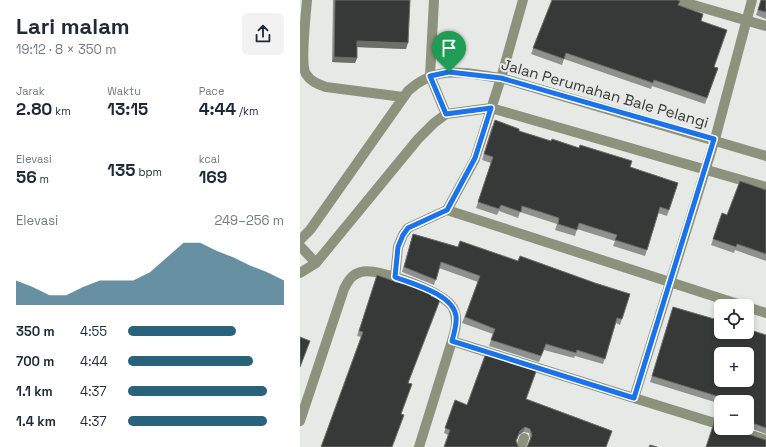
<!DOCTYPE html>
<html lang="id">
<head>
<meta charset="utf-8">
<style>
	:root { --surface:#fff; --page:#f2f2f3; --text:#1f2937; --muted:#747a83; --accent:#28627b }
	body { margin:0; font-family:"Space Grotesk",sans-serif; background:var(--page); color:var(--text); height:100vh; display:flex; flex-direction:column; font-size:15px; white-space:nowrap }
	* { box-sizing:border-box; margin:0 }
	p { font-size:13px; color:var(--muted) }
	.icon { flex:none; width:22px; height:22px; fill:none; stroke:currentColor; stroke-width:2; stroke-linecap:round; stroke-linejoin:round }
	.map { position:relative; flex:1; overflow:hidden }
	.side { display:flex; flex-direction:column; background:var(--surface); width:300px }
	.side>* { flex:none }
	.tools { position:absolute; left:414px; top:299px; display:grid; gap:8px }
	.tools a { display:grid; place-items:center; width:40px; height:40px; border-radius:6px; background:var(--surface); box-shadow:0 2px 6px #0003; font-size:20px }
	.pin { position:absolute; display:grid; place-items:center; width:34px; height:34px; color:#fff; margin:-41px -17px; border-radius:50% 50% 50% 0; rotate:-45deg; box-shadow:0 0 4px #0007 }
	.pin .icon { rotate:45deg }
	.round { display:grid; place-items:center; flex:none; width:42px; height:42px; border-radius:6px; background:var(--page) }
	.head { display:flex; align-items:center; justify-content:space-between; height:68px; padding:0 16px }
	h1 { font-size:22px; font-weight:700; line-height:30px }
	.stats { display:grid; grid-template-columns:repeat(3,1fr); gap:6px; height:68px; padding:4px 16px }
	.stats div { display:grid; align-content:center }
	.stats b { font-size:17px; font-weight:700 }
	.stats small { font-size:11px; font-weight:400 }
	.stats p { font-size:11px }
	.chart { height:112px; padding:8px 16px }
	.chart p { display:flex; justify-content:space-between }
	.chart svg { width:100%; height:72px; margin-top:4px; fill:var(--accent); opacity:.7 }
	ul { padding:0 16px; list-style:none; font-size:13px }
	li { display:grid; grid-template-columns:64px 48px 1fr; align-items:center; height:30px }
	li i { height:10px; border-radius:5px; background:var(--accent) }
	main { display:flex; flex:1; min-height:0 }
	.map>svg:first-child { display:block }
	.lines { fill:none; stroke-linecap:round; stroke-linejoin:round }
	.minor { stroke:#8d927d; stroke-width:10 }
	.wall { fill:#8e918e }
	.shaded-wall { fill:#6b6e6b }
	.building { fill:#363937; stroke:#6b6e6b; fill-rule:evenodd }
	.route-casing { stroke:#fff; stroke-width:8 }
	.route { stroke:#1a73e8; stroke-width:5 }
	.labels { text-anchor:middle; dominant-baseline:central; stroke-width:4; stroke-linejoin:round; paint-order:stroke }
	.street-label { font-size:15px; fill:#383938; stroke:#e6e9e5 }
</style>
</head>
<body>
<main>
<section class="side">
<div class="head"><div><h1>Lari malam</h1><p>19:12 · 8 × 350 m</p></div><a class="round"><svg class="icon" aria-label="share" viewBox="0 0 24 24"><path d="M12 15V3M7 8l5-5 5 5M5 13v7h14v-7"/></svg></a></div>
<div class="stats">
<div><p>Jarak</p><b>2.80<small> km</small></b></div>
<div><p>Waktu</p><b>13:15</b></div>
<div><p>Pace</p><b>4:44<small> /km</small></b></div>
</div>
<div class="stats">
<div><p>Elevasi</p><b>56<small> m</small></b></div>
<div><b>135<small> bpm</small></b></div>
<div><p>kcal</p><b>169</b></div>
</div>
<div class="chart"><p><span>Elevasi</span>249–256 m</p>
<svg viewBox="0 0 160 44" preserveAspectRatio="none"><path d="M0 44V29L10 33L20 38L30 38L40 33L50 29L60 29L70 29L80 24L90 15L100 6L110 6L120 11L130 15L140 20L150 24L160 29V44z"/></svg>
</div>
<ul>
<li><b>350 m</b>4:55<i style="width:69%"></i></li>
<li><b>700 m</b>4:44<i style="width:80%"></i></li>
<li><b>1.1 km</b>4:37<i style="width:89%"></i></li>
<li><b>1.4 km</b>4:37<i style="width:89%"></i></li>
</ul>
</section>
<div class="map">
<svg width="466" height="447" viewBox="0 0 466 447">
	<rect width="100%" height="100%" fill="#e6e9e5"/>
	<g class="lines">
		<path class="minor" d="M7,0C6,13 0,65 6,74C11,82 18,84 26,87L103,97
			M134,0L130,76L146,114
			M376,0L466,26
			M147,210L444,306
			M0,240L10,230L108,91C137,64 165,73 201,78L466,156
			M0,246L16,263
			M0,273L16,263L118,139L134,123L146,114L191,108L466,187
			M95,277L98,247L103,235L108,228L147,210L175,159L201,78L223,0
			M447,307L466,313
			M334,398L421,425
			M0,421L44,289C48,281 52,274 61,272C78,267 145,292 153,308C159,319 155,331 152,341L334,398L415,139L452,0
			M429,428L466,440
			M119,447L152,341
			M221,447L224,438"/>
	</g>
	<path class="wall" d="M33,0H110L106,49L57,47V58L55,63L32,62Z
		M252,0L378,5L401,21L414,67L418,68L405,104L352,86L351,89L264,59L262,65L231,54Z
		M461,0H466V19L456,15Z
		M192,126L219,131L330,167L378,183L367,216L358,213L345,256L313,246L315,241L277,229L275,236L255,230L257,224L220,212L218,218L199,211L197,215L176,208L191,163L182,160Z
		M466,190V261L435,250L434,253L411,245L422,213L427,215Z
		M113,234L158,247L218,261L330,294L320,325L316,323L303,364L275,356L274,358L244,350L239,362L189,346L193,334L162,323L178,282L139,268L134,285L102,272Z
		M77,275L109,383L101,414L92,447L61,337L57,336Z
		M373,307L466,335V434L447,427V402H421V404L350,382Z
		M226,399L306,447L230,439L229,433L223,432L218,435H148L144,433L155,400L167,405Z
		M421,405V419L417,417Z"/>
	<path class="shaded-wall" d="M57,41L108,43L106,49L56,47Z
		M34,57L57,58L55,63L32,62Z
		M225,427L223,432L218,436L220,431Z"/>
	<path class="building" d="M35,0H110L108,43L57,41V58L34,57Z
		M252,0H377L380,1L378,5L403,14L401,21L427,30L414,67L418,68L407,98L354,80L353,83L266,53L264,59L233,48Z
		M461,0H466V12L458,10Z
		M195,120L219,129V131L251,141L252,139L279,148L280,145L332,161L330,167L378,183L369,210L360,207L347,250L315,240L317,235L279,223L277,230L258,224L259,218L222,206L221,212L201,205L199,209L178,202L193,157L184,154Z
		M440,181L466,190V254L437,244L436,247L413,239L422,213L427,215Z
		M113,234L158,247L160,241L218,261L220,256L295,283L330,294L322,319L317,318L305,359L277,350L276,353L246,344L241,356L191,340L195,329L165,317L180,276L141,262L136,280L104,267Z
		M77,275L99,283L100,280L110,283L132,293L131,296L140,300L108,383L112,384L101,414L104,415L92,447H21L63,332L59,331Z
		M373,307L421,321V332H447V329L466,335V428L447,421V402H422L423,398L352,376ZM421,354H447V380H421Z
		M0,337L10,341L0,367Z
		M186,353L237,369L226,399L312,431L306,447H227L232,435L230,429L225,427L220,431L216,441L218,446L219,447H144L150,430L145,428L155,400L167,405Z
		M421,405V412L419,411Z
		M414,423L421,424V428H429L466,440V447H406Z
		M350,445L357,447H349Z"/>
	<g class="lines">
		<defs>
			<path id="route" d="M149,72L201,78L414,139L334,398L152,341C154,333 157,325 156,316C153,294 113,284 95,277L98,247L103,235L108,228L147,210L175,158L191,108L146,114L130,76Z"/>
		</defs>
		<use href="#route" class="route-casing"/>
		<use href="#route" class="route"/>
	</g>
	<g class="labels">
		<g class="street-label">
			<text transform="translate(305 93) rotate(16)">Jalan Perumahan Bale Pelangi</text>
		</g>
	</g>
</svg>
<div class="tools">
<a><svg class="icon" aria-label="locate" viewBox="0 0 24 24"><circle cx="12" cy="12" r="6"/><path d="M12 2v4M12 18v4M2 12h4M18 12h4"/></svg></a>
<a>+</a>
<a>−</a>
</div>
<div class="pin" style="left:149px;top:72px;background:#1e9e55"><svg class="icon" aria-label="arrive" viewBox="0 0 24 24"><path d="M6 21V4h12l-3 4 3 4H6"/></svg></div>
</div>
</main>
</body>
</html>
